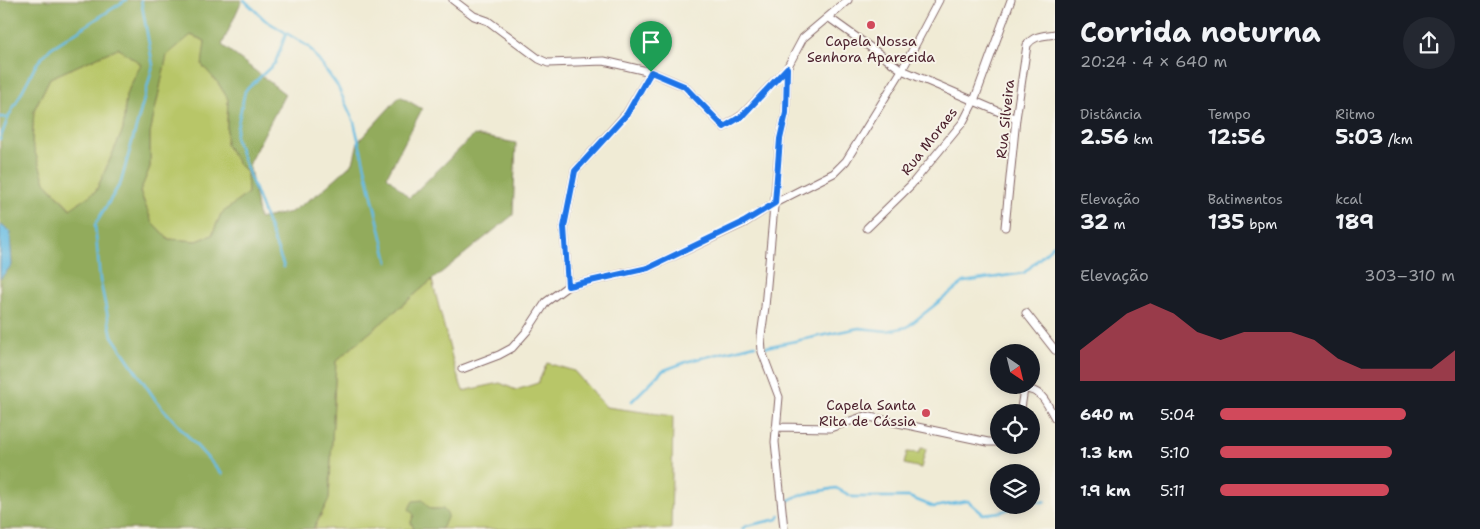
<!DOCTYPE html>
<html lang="pt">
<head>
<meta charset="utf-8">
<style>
	:root { --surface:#171b24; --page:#242831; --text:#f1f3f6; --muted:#9ea1a6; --accent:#d1495b }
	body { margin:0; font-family:"Shantell Sans",sans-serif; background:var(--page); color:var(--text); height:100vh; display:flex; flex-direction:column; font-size:19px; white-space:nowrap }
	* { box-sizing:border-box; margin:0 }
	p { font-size:16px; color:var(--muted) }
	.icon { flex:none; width:28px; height:28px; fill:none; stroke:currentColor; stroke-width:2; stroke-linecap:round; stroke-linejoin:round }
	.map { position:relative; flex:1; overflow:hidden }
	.panel { display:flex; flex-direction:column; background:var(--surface); width:425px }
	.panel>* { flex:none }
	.needle { width:32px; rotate:145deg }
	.controls { position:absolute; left:990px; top:344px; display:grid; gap:10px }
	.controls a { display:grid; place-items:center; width:50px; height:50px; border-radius:50%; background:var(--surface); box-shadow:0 2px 12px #0003; font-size:25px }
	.pin { position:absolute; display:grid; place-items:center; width:42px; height:42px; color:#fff; margin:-51px -21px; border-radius:50% 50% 50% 0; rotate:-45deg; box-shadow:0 0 5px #0007 }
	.pin .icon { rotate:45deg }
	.round { display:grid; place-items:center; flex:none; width:52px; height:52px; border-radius:26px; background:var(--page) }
	.head { display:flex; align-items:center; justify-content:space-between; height:85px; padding:0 25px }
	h1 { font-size:28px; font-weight:700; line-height:38px }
	.metrics { display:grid; grid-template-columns:repeat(3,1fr); gap:8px; height:85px; padding:5px 25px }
	.metrics div { display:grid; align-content:center }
	.metrics b { font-size:21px; font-weight:700 }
	.metrics small { font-size:14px; font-weight:400 }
	.metrics p { font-size:14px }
	.chart { height:140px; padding:10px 25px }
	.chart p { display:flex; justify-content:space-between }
	.chart svg { width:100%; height:90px; margin-top:5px; fill:var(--accent); opacity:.7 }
	ul { padding:0 25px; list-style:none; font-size:16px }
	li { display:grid; grid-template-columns:80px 60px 1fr; align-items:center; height:38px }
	li i { height:12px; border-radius:6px; background:var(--accent) }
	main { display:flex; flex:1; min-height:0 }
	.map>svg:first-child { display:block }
	.green { fill:#b8c668; stroke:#81724a }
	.forest { fill:#92ab5c; stroke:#6e6544; fill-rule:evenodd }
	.water { fill:#65bbe2; stroke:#586d86 }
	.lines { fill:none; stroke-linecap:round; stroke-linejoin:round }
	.stream { stroke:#65bbe2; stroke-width:2.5 }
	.street-casing { stroke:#846666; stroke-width:9 }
	.street { stroke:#fff; stroke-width:7 }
	.route-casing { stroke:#fff; stroke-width:10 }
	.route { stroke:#1a73e8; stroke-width:6 }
	.poi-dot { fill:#d1495b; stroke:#f7f3e8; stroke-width:2 }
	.labels { text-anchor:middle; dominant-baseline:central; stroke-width:4; stroke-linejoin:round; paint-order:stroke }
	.poi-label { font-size:14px; fill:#4a1f2b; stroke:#f7f3e8 }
	.street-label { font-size:14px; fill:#4a1f2b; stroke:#f7f3e8 }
</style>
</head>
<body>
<main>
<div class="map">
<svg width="1055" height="529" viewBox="0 0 1055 529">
	<rect width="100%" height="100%" fill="#f7f3e8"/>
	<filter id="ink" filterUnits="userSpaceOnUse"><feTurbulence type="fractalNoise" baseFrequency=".02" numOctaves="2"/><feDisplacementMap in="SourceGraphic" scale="10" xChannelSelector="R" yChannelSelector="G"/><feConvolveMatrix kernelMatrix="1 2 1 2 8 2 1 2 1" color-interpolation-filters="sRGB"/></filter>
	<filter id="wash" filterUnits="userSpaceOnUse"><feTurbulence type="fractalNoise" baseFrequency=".0096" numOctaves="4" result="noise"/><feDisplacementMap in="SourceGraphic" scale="20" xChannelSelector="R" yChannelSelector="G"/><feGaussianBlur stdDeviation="1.12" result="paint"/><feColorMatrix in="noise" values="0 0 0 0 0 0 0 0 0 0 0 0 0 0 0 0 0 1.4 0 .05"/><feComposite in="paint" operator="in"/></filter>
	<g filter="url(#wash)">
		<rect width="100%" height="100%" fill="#f0ebd5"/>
		<path class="green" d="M190,35L205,41L203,65L218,83L228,99L226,145L240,166L247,172L248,193L221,214L212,235L197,241L168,239L152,222L140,191L150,167V133L167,55Z
			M118,48L141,64L126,95L123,130L96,191L71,209L45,182L32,143L34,110L50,78Z
			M432,280L454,365L463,391L500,383L516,390L538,383L547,363L574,371L606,407L673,416L671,529H440L443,527V509H430L415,515L411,522L414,529H314L329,499L336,361Z
			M921,448L926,449L921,468L904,464L907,452L919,453Z"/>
		<path class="forest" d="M0,0H242L222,45L285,94L249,163L259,219L291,212L319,193L353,163L358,142L400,96L422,109L387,176L409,198L474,135L516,143L513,215L432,280L336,361L329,499L313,529H0ZM191,35L205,41L202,65L218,83L228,99L226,145L240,166L247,172L248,193L221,214L212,235L197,241L168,239L152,222L140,192L150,167V133L167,55ZM118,48L141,64L126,95L123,130L96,191L70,209L45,182L32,143L34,110L50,78Z
			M423,500L430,509H443L448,515L443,527L440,529H414L411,522L414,515L409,509L413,501Z"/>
		<path class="water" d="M0,224L10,232L12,265L0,279Z"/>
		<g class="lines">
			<path class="stream" d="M141,0L153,66L121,182L95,225L100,280L112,336L157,402L222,474
				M244,0L265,20L309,47L338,87L354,122L388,262
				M0,117L8,118
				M0,139L8,118L37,63L51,48L126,0
				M284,267L235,137L245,91L275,63L286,34
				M766,347L859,328L887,331L907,327L964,282L1024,273L1055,244
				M632,401L662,371L689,361L755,345
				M1031,501L1043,502L1045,501
				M784,505C790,494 823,491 836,488L853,497H909L934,507L968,501L983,514L1001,512L1020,505
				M742,529L746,526L778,519L780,515"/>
		</g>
	</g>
	<g filter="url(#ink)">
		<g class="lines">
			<defs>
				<path id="street" d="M453,0L474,16L488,21L539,59L548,63L604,61L651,72L684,86L724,127L742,115L787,68
					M828,17L902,70L1016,119
					M1005,227L1016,119L1027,45C1034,35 1044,36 1055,34
					M867,228L911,185L963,122L974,101L1011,0
					M568,286L564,227L575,171L627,113L651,72
					M1026,313L1055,350
					M462,369L499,355L512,348L527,331L546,302L568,286L648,268L744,223L775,203L834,173L846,161L902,70L939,0
					M1017,412L1021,408L1024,389C1043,390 1046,403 1055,418
					M776,427L830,428L865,416L988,442H999
					M784,529L775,442L779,397L762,352L761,336L765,307L780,139L786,113L787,68L803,38L848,0"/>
			</defs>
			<use href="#street" class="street-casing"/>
			<use href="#street" class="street"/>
		</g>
	</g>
	<g class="lines" filter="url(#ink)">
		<defs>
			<path id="route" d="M787,68L786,113L780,139L775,203L744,222L648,268L568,286L564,227L575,171L627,114L651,72L684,86L724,127L742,116Z"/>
		</defs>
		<use href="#route" class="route-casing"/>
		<use href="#route" class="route"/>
	</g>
	<g class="poi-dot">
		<circle cx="871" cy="25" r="5"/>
		<circle cx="926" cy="413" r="5"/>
	</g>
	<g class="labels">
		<g class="poi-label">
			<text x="871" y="41">Capela Nossa<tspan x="871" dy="16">Senhora Aparecida</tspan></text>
			<text x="916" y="405" text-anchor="end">Capela Santa<tspan x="916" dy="16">Rita de Cássia</tspan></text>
		</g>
		<g class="street-label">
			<text transform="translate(1005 119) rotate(-84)">Rua Silveira</text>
			<text transform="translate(929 141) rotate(-52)">Rua Moraes</text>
		</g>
	</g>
</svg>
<div class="controls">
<a><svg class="needle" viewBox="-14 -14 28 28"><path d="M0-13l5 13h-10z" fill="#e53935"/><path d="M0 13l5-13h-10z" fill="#9ea1a6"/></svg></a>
<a><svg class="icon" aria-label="locate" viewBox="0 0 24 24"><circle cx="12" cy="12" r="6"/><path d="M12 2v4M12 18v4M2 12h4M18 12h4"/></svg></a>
<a><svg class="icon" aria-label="layers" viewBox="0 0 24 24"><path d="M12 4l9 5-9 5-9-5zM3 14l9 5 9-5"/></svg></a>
</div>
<div class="pin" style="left:651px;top:72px;background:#1e9e55"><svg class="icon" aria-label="arrive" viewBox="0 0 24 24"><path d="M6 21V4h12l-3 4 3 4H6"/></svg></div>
</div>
<section class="panel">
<div class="head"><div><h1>Corrida noturna</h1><p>20:24 · 4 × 640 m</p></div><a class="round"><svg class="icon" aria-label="share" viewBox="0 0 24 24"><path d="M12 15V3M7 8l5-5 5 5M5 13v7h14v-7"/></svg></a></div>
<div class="metrics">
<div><p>Distância</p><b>2.56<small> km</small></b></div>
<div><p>Tempo</p><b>12:56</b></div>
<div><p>Ritmo</p><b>5:03<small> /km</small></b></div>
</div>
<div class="metrics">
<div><p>Elevação</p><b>32<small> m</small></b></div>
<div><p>Batimentos</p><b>135<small> bpm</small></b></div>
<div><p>kcal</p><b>189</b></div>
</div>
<div class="chart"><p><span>Elevação</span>303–310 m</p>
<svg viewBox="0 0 160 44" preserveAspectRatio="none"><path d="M0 44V29L10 20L20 11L30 6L40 11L50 20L60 24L70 20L80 20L90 20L100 24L110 33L120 38L130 38L140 38L150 38L160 29V44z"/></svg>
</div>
<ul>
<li><b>640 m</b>5:04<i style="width:79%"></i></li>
<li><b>1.3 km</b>5:10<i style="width:73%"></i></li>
<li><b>1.9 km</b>5:11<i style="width:72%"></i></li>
</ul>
</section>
</main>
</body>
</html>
